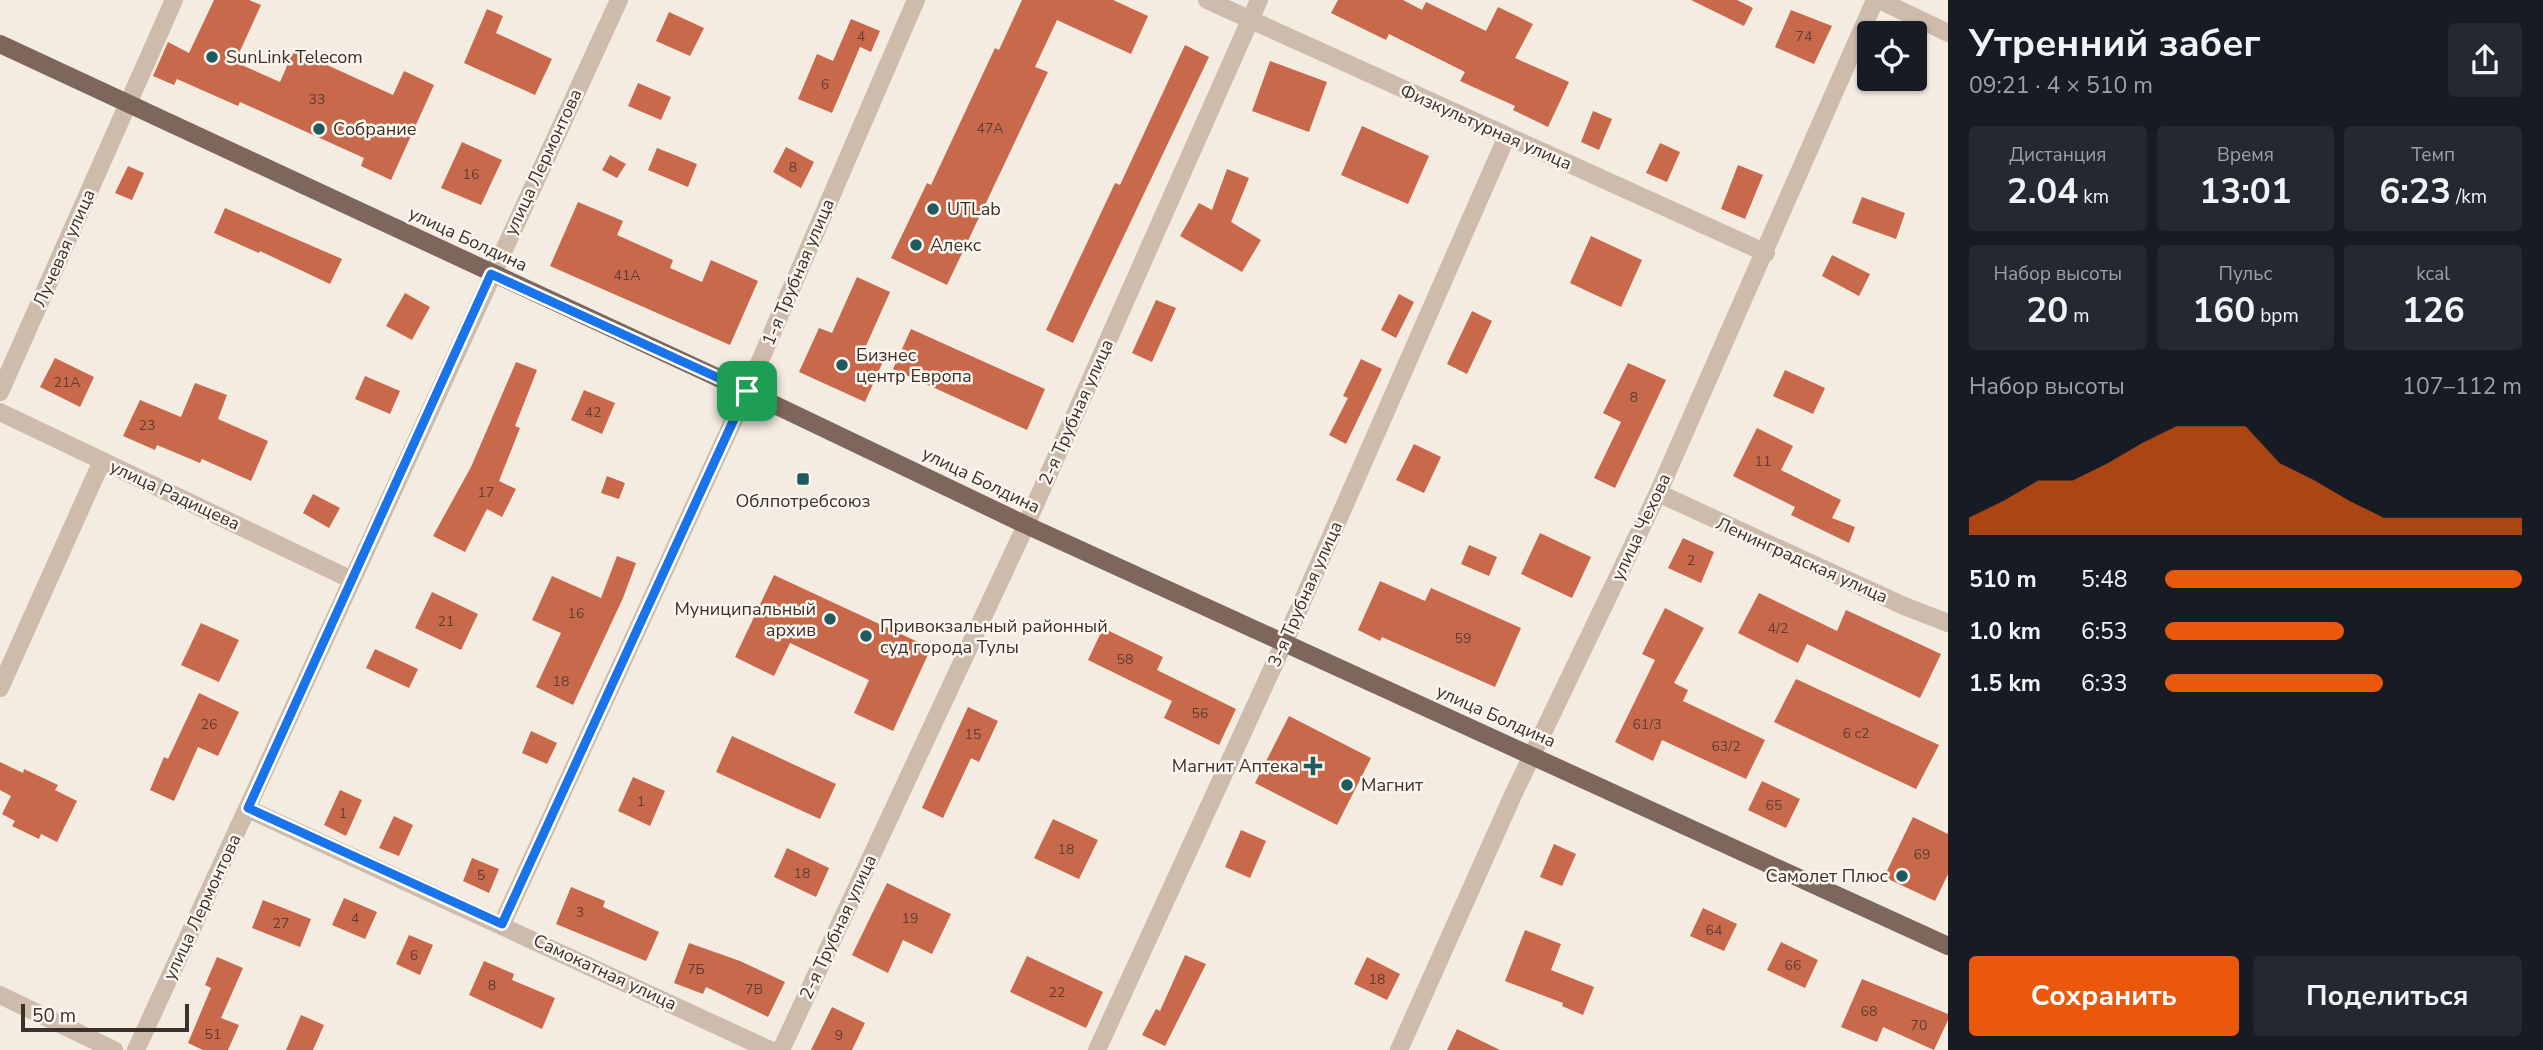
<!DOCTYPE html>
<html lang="ru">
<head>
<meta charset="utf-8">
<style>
	:root { --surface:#171b24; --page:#242831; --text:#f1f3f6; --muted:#9ea1a6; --accent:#ea580c }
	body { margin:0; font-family:"Nunito Sans",sans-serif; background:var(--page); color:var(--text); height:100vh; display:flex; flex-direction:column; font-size:26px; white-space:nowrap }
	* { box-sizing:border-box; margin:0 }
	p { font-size:23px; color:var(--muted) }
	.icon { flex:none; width:38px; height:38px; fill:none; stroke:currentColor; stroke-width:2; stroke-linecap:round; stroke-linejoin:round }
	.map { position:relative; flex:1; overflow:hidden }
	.sheet { display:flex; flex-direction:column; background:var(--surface); width:595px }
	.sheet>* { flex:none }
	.tools { position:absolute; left:1857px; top:21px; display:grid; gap:14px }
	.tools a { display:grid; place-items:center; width:70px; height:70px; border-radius:7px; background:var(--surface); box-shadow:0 2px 5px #0004; font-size:35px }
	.scale { position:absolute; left:21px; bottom:18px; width:168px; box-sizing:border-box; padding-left:7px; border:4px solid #3b302b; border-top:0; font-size:19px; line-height:24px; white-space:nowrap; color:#3b302b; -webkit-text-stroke:5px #fbf5ee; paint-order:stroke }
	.pin { position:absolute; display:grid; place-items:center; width:60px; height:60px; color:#fff; margin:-30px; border-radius:14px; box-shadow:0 4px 10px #0006 }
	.round { display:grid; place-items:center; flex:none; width:74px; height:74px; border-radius:7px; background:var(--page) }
	.summary { display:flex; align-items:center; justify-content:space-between; height:119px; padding:0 21px }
	h1 { font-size:38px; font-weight:700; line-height:52px }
	.metrics { display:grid; grid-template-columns:repeat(3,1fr); gap:10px; height:119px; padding:7px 21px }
	.metrics div { display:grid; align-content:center; border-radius:7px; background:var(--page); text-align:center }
	.metrics b { font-size:35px; font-weight:700 }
	.metrics small { font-size:19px; font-weight:400 }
	.metrics p { font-size:19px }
	.chart { height:196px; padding:14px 21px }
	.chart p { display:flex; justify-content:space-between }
	.chart svg { width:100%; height:126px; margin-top:7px; fill:var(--accent); opacity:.7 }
	.cta { display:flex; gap:14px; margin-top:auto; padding:14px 21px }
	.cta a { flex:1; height:80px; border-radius:7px; background:var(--accent); color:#fff; font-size:28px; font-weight:700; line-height:80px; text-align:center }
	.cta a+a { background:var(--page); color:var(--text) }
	ul { padding:0 21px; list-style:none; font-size:23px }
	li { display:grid; grid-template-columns:112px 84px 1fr; align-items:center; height:52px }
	li i { height:18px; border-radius:9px; background:var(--accent) }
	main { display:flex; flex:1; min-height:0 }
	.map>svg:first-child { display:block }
	.building { fill:#c8694b }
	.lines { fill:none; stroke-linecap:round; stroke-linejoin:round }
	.minor { stroke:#cdbbac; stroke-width:18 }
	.primary { stroke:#7d675c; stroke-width:18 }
	.route-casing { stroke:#fff; stroke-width:14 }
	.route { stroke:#1a73e8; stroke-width:9 }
	.poi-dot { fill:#1f5a5e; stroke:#fbf5ee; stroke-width:2.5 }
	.labels { text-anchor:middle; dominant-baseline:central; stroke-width:5; stroke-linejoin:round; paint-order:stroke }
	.number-label { font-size:14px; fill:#5e3e33 }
	.poi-label { font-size:18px; fill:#3b302b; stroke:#fbf5ee; text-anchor:start }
	.street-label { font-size:18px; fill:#3b302b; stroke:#fbf5ee }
</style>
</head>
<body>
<main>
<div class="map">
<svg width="1948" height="1050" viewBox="0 0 1948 1050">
	<rect width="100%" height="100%" fill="#f4ebe1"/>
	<path class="building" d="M214,0H249L261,5L235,62L280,82L294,50L393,95L404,71L434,85L391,180L361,166L364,158L240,102L238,106L177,79L174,85L153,76L168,42L189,53Z
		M1022,0H1113L1148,16L1131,54L1057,20L1035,67L1048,72L947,285L891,258L927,183L931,185L995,48L999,50Z
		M1338,0H1403L1422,10L1426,2L1486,31L1498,7L1533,24L1515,58L1569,82L1548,127L1513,110L1515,106L1460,81L1465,72L1389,34L1386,40L1331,13Z
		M1691,0H1737L1753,8L1744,26Z
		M487,9L503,16L496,33L552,59L535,95L464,63Z
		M1791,10L1832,26L1814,64L1775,47Z
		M669,12L704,28L690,56L656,41Z
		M851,19L880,31L871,52L860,47L832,113L798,99L817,54L833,61Z
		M1185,45L1209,57L1073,343L1046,330L1115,183L1120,185Z
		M1270,61L1327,82L1309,132L1252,111Z
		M638,83L671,97L661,120L628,106Z
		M1593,111L1612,119L1599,150L1581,142Z
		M1362,126L1429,156L1408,204L1341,175Z
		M462,142L502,160L481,205L441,188Z
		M1660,143L1680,152L1667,182L1646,173Z
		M786,147L814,162L801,188L773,172Z
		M657,148L697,164L688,187L648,170Z
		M610,155L626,164L617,178L602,170Z
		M1738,165L1763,175L1745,219L1721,209Z
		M128,166L144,173L132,200L115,193Z
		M1227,169L1249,178L1231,222L1261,240L1242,272L1180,236L1199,203L1212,210Z
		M1862,197L1905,213L1896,239L1852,223Z
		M578,202L623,221L617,235L673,260L670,268L702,282L711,260L758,281L730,345L550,266Z
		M225,208L342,259L330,284L260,251L259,253L214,233Z
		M1591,236L1642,260L1621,307L1570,283Z
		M1832,255L1870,274L1859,296L1822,276Z
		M857,277L890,292L865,348L885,357L865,402L799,372L819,328L832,333Z
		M405,293L430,307L412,340L386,326Z
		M1399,294L1414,302L1396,338L1381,330Z
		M1156,300L1176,308L1152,362L1132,353Z
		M1472,311L1492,321L1467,374L1447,364Z
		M911,329L1045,389L1027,430L893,369Z
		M55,358L94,377L80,407L40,387Z
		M1361,359L1382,369L1346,444L1329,435L1348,398L1343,396Z
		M516,362L537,370L515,426L520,428L499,481L516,489L502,517L487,509L465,552L433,536L471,467Z
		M1628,363L1666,380L1615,488L1594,478L1621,422L1603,413Z
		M1785,370L1825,388L1813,414L1773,396Z
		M365,376L400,391L390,414L355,399Z
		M195,383L227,395L218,419L268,441L251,481L202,459L200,463L157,445L155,450L123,436L140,400L181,417Z
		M584,390L615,403L602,434L571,420Z
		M1757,428L1793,446L1781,470L1841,500L1832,518L1855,527L1849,543L1791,515L1795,507L1733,476Z
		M1414,444L1441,457L1424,493L1396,480Z
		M607,476L625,483L619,499L601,493Z
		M313,494L340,508L329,528L303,513Z
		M1540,533L1591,557L1572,598L1521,574Z
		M1683,538L1714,552L1701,583L1668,568Z
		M1469,545L1497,557L1489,576L1461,564Z
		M617,556L636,563L623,598L573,705L536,687L561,633L532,620L552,576L601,598Z
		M774,575L931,648L893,731L854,713L869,680L790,643L774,676L735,657Z
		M1380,581L1425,601L1431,588L1521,628L1495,687L1382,637L1380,641L1358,630Z
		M432,592L478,614L461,650L415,628Z
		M1759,593L1837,631L1846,610L1941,654L1920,698L1807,644L1798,663L1738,633Z
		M1665,608L1704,628L1674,683L1688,690L1683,701L1765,740L1746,779L1662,740L1653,761L1615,742L1655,660L1642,654Z
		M201,623L239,640L219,682L181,665Z
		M1103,628L1163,657L1157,670L1236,709L1219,745L1164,718L1172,701L1088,660Z
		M375,649L418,669L409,688L366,668Z
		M1796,679L1939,745L1916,789L1774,722Z
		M199,693L239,712L218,756L198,747L174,801L150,790L164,757L168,759Z
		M968,707L998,721L979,762L971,758L943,818L922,808Z
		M1289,716L1371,758L1337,825L1255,783Z
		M531,731L557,743L547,764L522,753Z
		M732,736L836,784L820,819L716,772Z
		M0,762L23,773L24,769L58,785L55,790L77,801L57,842L41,834L39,839L12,826L15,821L2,814L11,796L0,790Z
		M633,777L665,791L650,826L618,811Z
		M1762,781L1800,799L1786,828L1748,810Z
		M340,790L362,800L346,836L324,825Z
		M394,816L413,825L399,856L379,848Z
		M1913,817L1948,834V874L1935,901L1884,877Z
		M1053,819L1098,840L1079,879L1034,858Z
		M1241,830L1266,841L1250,878L1225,867Z
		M1554,844L1576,854L1562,886L1540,877Z
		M787,848L829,868L816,897L774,877Z
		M472,858L499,869L489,893L463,881Z
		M887,883L951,914L932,954L903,940L888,973L852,955Z
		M571,887L605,901L603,907L659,932L646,961L556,924Z
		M344,898L377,912L365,939L332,925Z
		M263,900L311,919L300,947L252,928Z
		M1703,908L1737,924L1724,951L1690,936Z
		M1525,930L1561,944L1551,970L1594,987L1583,1015L1562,1006L1563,1003L1505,981Z
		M409,935L433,945L420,975L396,964Z
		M1781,942L1818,960L1805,988L1767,970Z
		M689,943L740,961L785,982L768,1017L706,987L703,994L674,983Z
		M1185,955L1206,964L1165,1046L1142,1035L1156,1009L1160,1011Z
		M1027,956L1103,992L1086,1028L1010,992Z
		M217,957L243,968L221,1018L239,1025L228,1050H203L188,1043L211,988L205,985Z
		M1367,957L1400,974L1387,1000L1354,984Z
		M484,961L514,974L512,980L555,998L542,1029L469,995Z
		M1862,979L1948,1014V1020L1934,1050L1883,1027L1877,1042L1841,1027Z
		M832,1007L865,1023L852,1050H811Z
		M301,1015L324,1025L313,1050H286Z
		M1457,1029L1500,1050H1447Z"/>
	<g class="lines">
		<path class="minor" d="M1207,0L1766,253
			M1879,0L1948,33
			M0,392L174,0
			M0,412L350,579
			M1658,493L1904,606L1948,623
			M0,688L102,461
			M248,809L770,1050
			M502,924L747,391L916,0
			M0,995L114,1050
			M136,1050L619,0
			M781,1050L1026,525L1259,0
			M1097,1050L1284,643L1507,136
			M1399,1050L1513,795L1658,493L1875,0"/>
		<path class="primary" d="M0,44L723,380L1026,525L1948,946"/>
	</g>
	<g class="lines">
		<defs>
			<path id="route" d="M491,274L747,391L502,924L248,808Z"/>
		</defs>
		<use href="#route" class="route-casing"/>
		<use href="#route" class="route"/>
	</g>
	<g class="poi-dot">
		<circle cx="212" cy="57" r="7"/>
		<circle cx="319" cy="129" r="7"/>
		<circle cx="933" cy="209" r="7"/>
		<circle cx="916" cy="245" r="7"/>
		<circle cx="842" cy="365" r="7"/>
		<rect x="796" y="472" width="14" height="14" rx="3.5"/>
		<circle cx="830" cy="619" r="7"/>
		<circle cx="866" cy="636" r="7"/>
		<path d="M1309.5 755.5h7v7h7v7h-7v7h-7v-7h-7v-7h7z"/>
		<circle cx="1347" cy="785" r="7"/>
		<circle cx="1902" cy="876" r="7"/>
	</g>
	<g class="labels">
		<g class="number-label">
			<text x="861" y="36">4</text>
			<text x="1804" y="36">74</text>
			<text x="825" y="84">6</text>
			<text x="317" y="99">33</text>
			<text x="990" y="128">47А</text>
			<text x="793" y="167">8</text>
			<text x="471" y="174">16</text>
			<text x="627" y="275">41А</text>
			<text x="67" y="382">21А</text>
			<text x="1634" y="397">8</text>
			<text x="593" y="412">42</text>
			<text x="147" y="425">23</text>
			<text x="1763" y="461">11</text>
			<text x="486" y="492">17</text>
			<text x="1691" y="560">2</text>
			<text x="576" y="613">16</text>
			<text x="446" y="621">21</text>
			<text x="1778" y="628">4/2</text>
			<text x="1463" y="638">59</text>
			<text x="1125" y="659">58</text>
			<text x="561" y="681">18</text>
			<text x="1200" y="713">56</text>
			<text x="209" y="724">26</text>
			<text x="1647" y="724">61/3</text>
			<text x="1856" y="733">6 с2</text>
			<text x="973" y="734">15</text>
			<text x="1726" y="746">63/2</text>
			<text x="641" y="801">1</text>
			<text x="1774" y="805">65</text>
			<text x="343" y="813">1</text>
			<text x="1066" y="849">18</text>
			<text x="1922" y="854">69</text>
			<text x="802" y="873">18</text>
			<text x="481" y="875">5</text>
			<text x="580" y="912">3</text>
			<text x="355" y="918">4</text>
			<text x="910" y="918">19</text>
			<text x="281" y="923">27</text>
			<text x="1714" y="930">64</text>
			<text x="414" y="955">6</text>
			<text x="1793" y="965">66</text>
			<text x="696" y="969">7Б</text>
			<text x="1377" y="979">18</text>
			<text x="492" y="985">8</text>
			<text x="754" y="989">7В</text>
			<text x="1057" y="992">22</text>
			<text x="1869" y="1011">68</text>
			<text x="1919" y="1025">70</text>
			<text x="213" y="1034">51</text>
			<text x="839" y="1035">9</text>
		</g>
		<g class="poi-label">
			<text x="226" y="57">SunLink Telecom</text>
			<text x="333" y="129">Собрание</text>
			<text x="947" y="209">UTLab</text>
			<text x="930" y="245">Алекс</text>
			<text x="856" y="355">Бизнес<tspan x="856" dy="21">центр Европа</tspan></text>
			<text x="803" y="501" text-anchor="middle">Облпотребсоюз</text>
			<text x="816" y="609" text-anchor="end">Муниципальный<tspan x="816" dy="21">архив</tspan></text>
			<text x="880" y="626">Привокзальный районный<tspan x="880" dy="21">суд города Тулы</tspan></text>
			<text x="1299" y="766" text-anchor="end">Магнит Аптека</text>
			<text x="1361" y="785">Магнит</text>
			<text x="1888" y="876" text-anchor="end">Самолет Плюс</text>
		</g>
		<g class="street-label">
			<text transform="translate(1486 127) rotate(24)">Физкультурная улица</text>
			<text transform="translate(543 162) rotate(-65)">улица Лермонтова</text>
			<text transform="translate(468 239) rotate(25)">улица Болдина</text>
			<text transform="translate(64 248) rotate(-66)">Лучевая улица</text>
			<text transform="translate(798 272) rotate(-67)">1-я Трубная улица</text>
			<text transform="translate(1076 412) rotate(-66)">2-я Трубная улица</text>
			<text transform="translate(981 480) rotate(26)">улица Болдина</text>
			<text transform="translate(175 495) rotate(25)">улица Радищева</text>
			<text transform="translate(1641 527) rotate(-65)">улица Чехова</text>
			<text transform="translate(1802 560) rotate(24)">Ленинградская улица</text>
			<text transform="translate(1305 594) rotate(-66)">3-я Трубная улица</text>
			<text transform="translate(1496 716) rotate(24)">улица Болдина</text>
			<text transform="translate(202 907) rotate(-65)">улица Лермонтова</text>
			<text transform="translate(838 927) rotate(-65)">2-я Трубная улица</text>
			<text transform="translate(605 972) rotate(25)">Самокатная улица</text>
		</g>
	</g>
</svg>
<div class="tools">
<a><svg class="icon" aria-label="locate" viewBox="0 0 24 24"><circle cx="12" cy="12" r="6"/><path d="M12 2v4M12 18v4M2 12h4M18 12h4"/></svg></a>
</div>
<div class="scale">50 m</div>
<div class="pin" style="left:747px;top:391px;background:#1e9e55"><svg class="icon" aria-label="arrive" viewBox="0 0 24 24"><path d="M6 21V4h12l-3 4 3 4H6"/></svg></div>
</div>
<section class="sheet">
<div class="summary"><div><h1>Утренний забег</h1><p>09:21 · 4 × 510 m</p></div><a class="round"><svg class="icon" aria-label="share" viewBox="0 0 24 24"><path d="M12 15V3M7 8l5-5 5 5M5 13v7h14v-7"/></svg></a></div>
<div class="metrics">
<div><p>Дистанция</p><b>2.04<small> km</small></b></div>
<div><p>Время</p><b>13:01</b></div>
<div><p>Темп</p><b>6:23<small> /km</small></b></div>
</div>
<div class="metrics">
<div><p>Набор высоты</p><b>20<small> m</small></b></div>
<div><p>Пульс</p><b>160<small> bpm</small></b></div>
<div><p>kcal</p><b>126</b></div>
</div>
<div class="chart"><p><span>Набор высоты</span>107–112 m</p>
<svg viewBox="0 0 160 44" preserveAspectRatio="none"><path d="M0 44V38L10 32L20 25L30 25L40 19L50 12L60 6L70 6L80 6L90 19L100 25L110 32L120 38L130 38L140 38L150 38L160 38V44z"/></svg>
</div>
<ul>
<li><b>510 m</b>5:48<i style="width:100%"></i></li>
<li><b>1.0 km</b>6:53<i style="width:50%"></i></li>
<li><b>1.5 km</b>6:33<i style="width:61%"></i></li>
</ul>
<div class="cta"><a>Сохранить</a><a>Поделиться</a></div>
</section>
</main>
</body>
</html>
